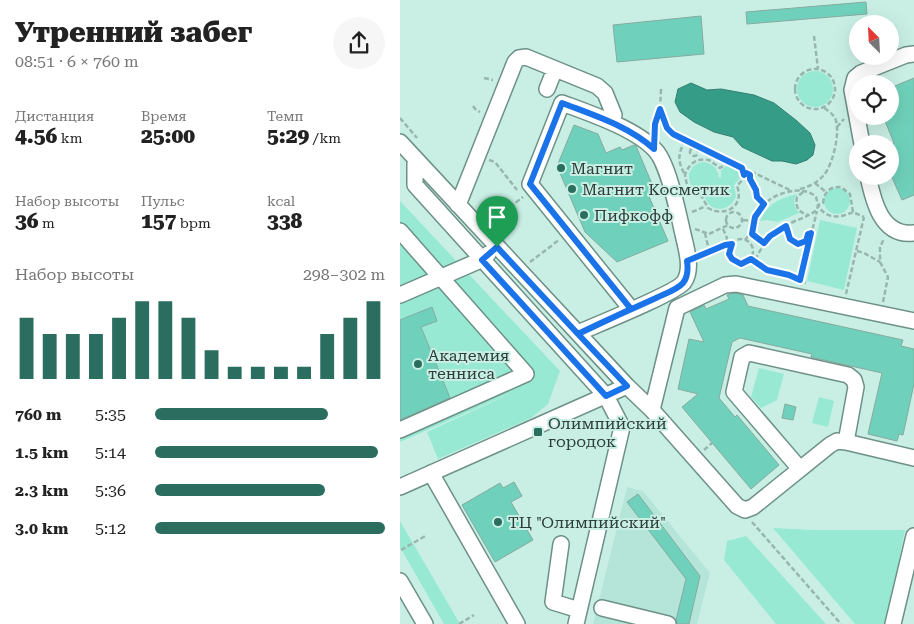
<!DOCTYPE html>
<html lang="ru">
<head>
<meta charset="utf-8">
<style>
	:root { --surface:#fff; --page:#f6f6f6; --text:#222; --muted:#767676; --accent:#2b6e60 }
	body { margin:0; font-family:"Roboto Serif",serif; background:var(--page); color:var(--text); height:100vh; display:flex; flex-direction:column; font-size:19px; white-space:nowrap }
	* { box-sizing:border-box; margin:0 }
	p { font-size:16px; color:var(--muted) }
	.icon { flex:none; width:28px; height:28px; fill:none; stroke:currentColor; stroke-width:2; stroke-linecap:round; stroke-linejoin:round }
	.map { position:relative; flex:1; overflow:hidden }
	.drawer { display:flex; flex-direction:column; background:var(--surface); width:400px }
	.drawer>* { flex:none }
	.needle { width:32px; rotate:336deg }
	.tools { position:absolute; left:449px; top:15px; display:grid; gap:10px }
	.tools a { display:grid; place-items:center; width:50px; height:50px; border-radius:50%; background:var(--surface); box-shadow:0 5px 20px #0002; font-size:25px }
	.pin { position:absolute; display:grid; place-items:center; width:42px; height:42px; color:#fff; margin:-51px -21px; border-radius:50% 50% 50% 0; rotate:-45deg; box-shadow:0 0 5px #0007 }
	.pin .icon { rotate:45deg }
	.round { display:grid; place-items:center; flex:none; width:52px; height:52px; border-radius:26px; background:var(--page) }
	.headline { display:flex; align-items:center; justify-content:space-between; height:85px; padding:0 15px }
	h1 { font-size:28px; font-weight:800; line-height:38px }
	.stats { display:grid; grid-template-columns:repeat(3,1fr); gap:8px; height:85px; padding:5px 15px }
	.stats div { display:grid; align-content:center }
	.stats b { font-size:21px; font-weight:800 }
	.stats small { font-size:14px; font-weight:400 }
	.stats p { font-size:14px }
	.chart { height:140px; padding:10px 15px }
	.chart p { display:flex; justify-content:space-between }
	.chart svg { width:100%; height:90px; margin-top:5px; stroke:var(--accent); stroke-width:6 }
	ul { padding:0 15px; list-style:none; font-size:16px }
	li { display:grid; grid-template-columns:80px 60px 1fr; align-items:center; height:38px }
	li i { height:12px; border-radius:6px; background:var(--accent) }
	main { display:flex; flex:1; min-height:0 }
	.map>svg:first-child { display:block }
	.built { fill:#b5e5d8 }
	.green { fill:#97e9d4 }
	.water { fill:#359c87; stroke:#338070 }
	.building { fill:#6fd1bb; stroke:#86aaa0 }
	.lines { fill:none; stroke-linecap:round; stroke-linejoin:round }
	.minor-casing { stroke:#6d9087; stroke-width:18 }
	.path { stroke:#97b6ae; stroke-width:2.5; stroke-dasharray:5 2.5; stroke-linecap:butt }
	.minor { stroke:#fff; stroke-width:15 }
	.route-casing { stroke:#fff; stroke-width:10 }
	.route { stroke:#1a73e8; stroke-width:6 }
	.poi-dot { fill:#2b6e60; stroke:#c9efe5; stroke-width:2 }
	.labels { text-anchor:middle; dominant-baseline:central; stroke-width:4; stroke-linejoin:round; paint-order:stroke }
	.poi-label { font-size:16px; fill:#2d3d39; stroke:#c9efe5; text-anchor:start }
</style>
</head>
<body>
<main>
<section class="drawer">
<div class="headline"><div><h1>Утренний забег</h1><p>08:51 · 6 × 760 m</p></div><a class="round"><svg class="icon" aria-label="share" viewBox="0 0 24 24"><path d="M12 15V3M7 8l5-5 5 5M5 13v7h14v-7"/></svg></a></div>
<div class="stats">
<div><p>Дистанция</p><b>4.56<small> km</small></b></div>
<div><p>Время</p><b>25:00</b></div>
<div><p>Темп</p><b>5:29<small> /km</small></b></div>
</div>
<div class="stats">
<div><p>Набор высоты</p><b>36<small> m</small></b></div>
<div><p>Пульс</p><b>157<small> bpm</small></b></div>
<div><p>kcal</p><b>338</b></div>
</div>
<div class="chart"><p><span>Набор высоты</span>298–302 m</p>
<svg viewBox="0 0 160 44" preserveAspectRatio="none"><path d="M5 44V14M15 44V22M25 44V22M35 44V22M45 44V14M55 44V6M65 44V6M75 44V14M85 44V30M95 44V38M105 44V38M115 44V38M125 44V38M135 44V22M145 44V14M155 44V6"/></svg>
</div>
<ul>
<li><b>760 m</b>5:35<i style="width:75%"></i></li>
<li><b>1.5 km</b>5:14<i style="width:97%"></i></li>
<li><b>2.3 km</b>5:36<i style="width:74%"></i></li>
<li><b>3.0 km</b>5:12<i style="width:100%"></i></li>
</ul>
</section>
<div class="map">
<svg width="514" height="624" viewBox="0 0 514 624">
	<rect width="100%" height="100%" fill="#c9efe5"/>
	<path class="built" d="M227,487L243,491L310,573L297,624H193Z"/>
	<path class="green" d="M397 89a18 18 0 1 1 36 0a18 18 0 1 1-36 0Z
		M303,162C312,163 318,168 319,178L321,177V171C326,164 333,163 340,169V178L334,185L336,196C329,215 306,212 304,193C285,190 283,166 303,162Z
		M424 201a13 13 0 1 1 26 0a13 13 0 1 1-26 0Z
		M397,194C392,201 394,207 399,213L378,222L367,220L360,221C367,204 380,198 397,194Z
		M0,201L160,371L148,404L131,418L38,459L27,432L118,390L0,442Z
		M420,220L457,228L444,290L407,281Z
		M359,368L384,374L377,400L361,408L351,397Z
		M419,397L434,401L428,427L412,423Z
		M0,521L60,624H44L0,547Z
		M373,528L413,530H505L486,624H455Z
		M346,536L426,624H376L324,560L327,541Z"/>
	<path class="water" d="M291,83L307,90L321,89L354,95L374,103L397,121L410,133L415,145L413,155L407,160L396,164L382,161H372L342,147L333,137L314,132L294,122L280,112L275,102L278,89Z"/>
	<path class="building" d="M466,2L467,14L347,24L346,12Z
		M301,16L304,54L217,62L213,25Z
		M514,78V195L502,200L490,173V145L494,143L483,116H490V88Z
		M174,125L198,134L206,153L220,147L222,150L234,145L236,146L255,191L248,194L268,241L217,262L185,232L157,166Z
		M335,293L343,295L348,306L503,340L501,346L514,349V384L503,435L499,434L497,441L468,434L482,373L411,357L412,354L340,338L332,342L319,398L335,417L337,415L379,465L351,489L282,407L298,394L278,389L289,339L304,342L290,312L304,305L306,309L329,299L327,295Z
		M32,307L37,321L21,327L50,398L0,420V320Z
		M385,404L396,407L393,420L382,418Z
		M114,482L122,496L111,502L133,540L95,562L62,505L100,483L103,488Z
		M238,494L300,576L289,624H277L276,620L286,579L227,502Z"/>
	<g class="lines">
		<defs>
			<path id="minor" d="M147,89L155,69
				M0,142L227,386L252,410
				M462,144L452,90L455,78L461,73L506,55L514,54
				M15,160V185L206,396L222,427L176,624
				M468,176C473,200 481,237 514,233
				M58,205L115,62L119,58L126,57L197,86L205,93L214,115
				M0,231L126,374L0,430
				M0,295L83,259L88,254
				M514,321L336,284L325,285L277,308L252,410L337,506L345,510L353,507L430,445L437,441L446,442L514,458
				M178,333C196,325 276,293 284,282C293,269 286,248 283,234C278,213 269,166 256,151C237,129 189,113 162,103L130,184L231,309
				M400,469L334,392L342,357L349,353L448,375L454,380L456,387L446,442
				M31,473L117,624
				M0,487L227,386
				M161,544L153,602L179,610
				M0,581L25,624
				M202,608L268,624
				M493,624L514,536"/>
		</defs>
		<use href="#minor" class="minor-casing"/>
		<path class="path" d="M414,36L418,69
			M395 89a20 20 0 1 1 40 0a20 20 0 1 1-40 0Z
			M84,78L93,80
			M261,89C260,108 259,119 273,134L392,191
			M73,106L76,110L80,112
			M0,118L17,138
			M437,127L444,119
			M254,132L256,117L260,109
			M285,140C278,155 277,160 285,175
			M290 152a4 4 0 1 1 8 0a4 4 0 1 1-8 0Z
			M89,160L95,162L117,190
			M329,162L320,168L309,160C297,158 289,163 285,175C286,185 290,193 301,195L308,208C325,218 345,206 337,186L343,179
			M343 177a4 4 0 1 1 8 0a4 4 0 1 1-8 0Z
			M350,179C358,187 355,197 364,204
			M415,183L426,192
			M400,189C409,187 418,182 424,175C433,164 441,131 435,118C432,113 427,110 423,107
			M403,192L397,197C395,207 398,212 408,215
			M326 220a8 8 0 1 1 16 0a8 8 0 1 1-16 0Z
			M292,212L306,206
			M453,212L450,194L441,187C430,186 424,192 423,203L418,205C426,220 440,218 453,212L464,217
			M343,220L354,221
			M92,221L123,197
			M386,226L390,239L398,244L406,241L408,234L411,233
			M295,229L309,234L328,225
			M323,229L327,238L325,245
			M305,233L308,246L315,249
			M352,233L364,243
			M329 251a12 12 0 1 1 24 0a12 12 0 1 1-24 0Z
			M345,240C355,229 352,220 360,209C370,194 402,183 416,197L418,205L417,210C410,215 403,218 395,221C374,231 364,241 354,262
			M457,251L464,253L480,262
			M301,255L325,245L332,243
			M351,259L362,268L389,275L406,283
			M130,262L159,240
			M400,280L417,211
			M446,294L464,217
			M483,302L488,277L480,262V247L484,239
			M304,450L312,443
			M352,522L441,624
			M1,550L27,535
			M59,624L74,615"/>
		<use href="#minor" class="minor"/>
	</g>
	<g class="lines">
		<defs>
			<path id="route" d="M97,247L82,260L206,396L227,386L178,334C204,321 230,310 256,298C264,294 277,290 283,283C288,277 288,268 287,261L325,245L332,244L329,254L332,259L341,264L351,259L367,270L389,275L400,280L411,233L408,234L406,241L398,244L390,239L386,226L370,236L364,243L352,234L355,217L364,204L357,197L356,190L350,179V175L346,173L344,175L342,168L273,134L267,128L260,109L255,124L254,149C229,126 193,115 162,103L130,184L231,309L178,334L97,247"/>
		</defs>
		<use href="#route" class="route-casing"/>
		<use href="#route" class="route"/>
	</g>
	<g class="poi-dot">
		<circle cx="161" cy="168" r="5"/>
		<circle cx="172" cy="189" r="5"/>
		<circle cx="184" cy="215" r="5"/>
		<circle cx="18" cy="364" r="5"/>
		<rect x="133" y="427" width="10" height="10" rx="2.5"/>
		<circle cx="98" cy="522" r="5"/>
	</g>
	<g class="labels">
		<g class="poi-label">
			<text x="171" y="168">Магнит</text>
			<text x="182" y="189">Магнит Косметик</text>
			<text x="194" y="215">Пифкофф</text>
			<text x="28" y="355">Академия<tspan x="28" dy="18">тенниса</tspan></text>
			<text x="148" y="423">Олимпийский<tspan x="148" dy="18">городок</tspan></text>
			<text x="108" y="522">ТЦ "Олимпийский"</text>
		</g>
	</g>
</svg>
<div class="tools">
<a><svg class="needle" viewBox="-14 -14 28 28"><path d="M0-13l5 13h-10z" fill="#e53935"/><path d="M0 13l5-13h-10z" fill="#767676"/></svg></a>
<a><svg class="icon" aria-label="locate" viewBox="0 0 24 24"><circle cx="12" cy="12" r="6"/><path d="M12 2v4M12 18v4M2 12h4M18 12h4"/></svg></a>
<a><svg class="icon" aria-label="layers" viewBox="0 0 24 24"><path d="M12 4l9 5-9 5-9-5zM3 14l9 5 9-5"/></svg></a>
</div>
<div class="pin" style="left:97px;top:247px;background:#1e9e55"><svg class="icon" aria-label="arrive" viewBox="0 0 24 24"><path d="M6 21V4h12l-3 4 3 4H6"/></svg></div>
</div>
</main>
</body>
</html>
